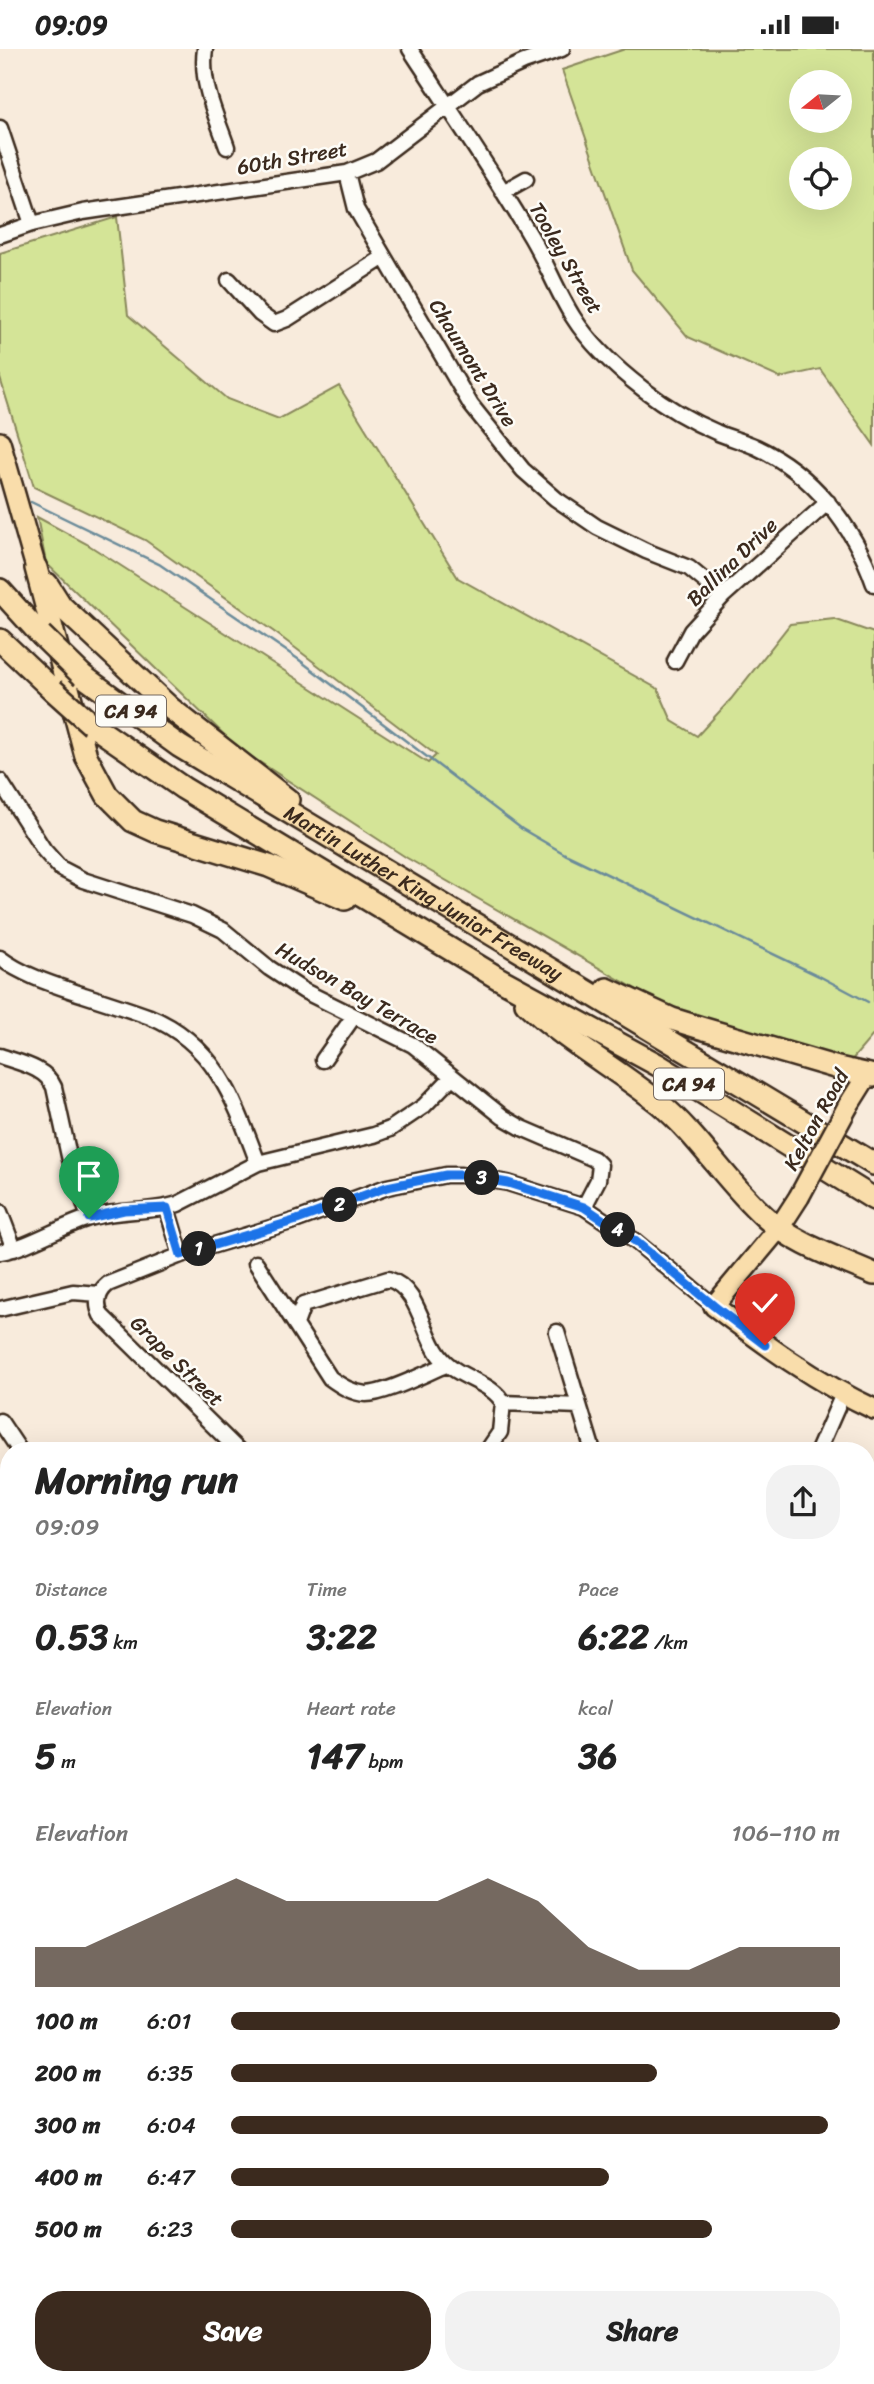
<!DOCTYPE html>
<html lang="en">
<head>
<meta charset="utf-8">
<style>
	:root { --surface:#fff; --page:#f2f2f2; --text:#222; --muted:#767676; --accent:#3b2a1e }
	body { margin:0; font-family:Sriracha,sans-serif; background:var(--page); color:var(--text); height:100vh; display:flex; flex-direction:column; font-size:26px; white-space:nowrap }
	* { box-sizing:border-box; margin:0 }
	p { font-size:23px; color:var(--muted) }
	.icon { flex:none; width:38px; height:38px; fill:none; stroke:currentColor; stroke-width:2; stroke-linecap:round; stroke-linejoin:round }
	.map { position:relative; flex:1; overflow:hidden }
	.panel { position:absolute; left:0px; top:1393px; width:875px; height:943px; display:flex; flex-direction:column; background:var(--surface); border-radius:28px 28px 0 0; box-shadow:0 7px 28px #0002 }
	.panel>* { flex:none }
	.needle { width:46px; rotate:252deg }
	.controls { position:absolute; left:789px; top:21px; display:grid; gap:14px }
	.controls a { display:grid; place-items:center; width:63px; height:63px; border-radius:50%; background:var(--surface); box-shadow:0 7px 28px #0002; font-size:35px }
	.pin { position:absolute; display:grid; place-items:center; width:60px; height:60px; color:#fff; margin:-72px -30px; border-radius:50% 50% 50% 0; rotate:-45deg; box-shadow:0 0 7px #0007 }
	.pin .icon { rotate:45deg }
	.km { position:absolute; width:35px; height:35px; margin:-18px; border-radius:50%; background:#222; color:#fff; font-size:19px; line-height:35px; text-align:center }
	.round { display:grid; place-items:center; flex:none; width:74px; height:74px; border-radius:28px; background:var(--page) }
	.overview { display:flex; align-items:center; justify-content:space-between; height:119px; padding:0 35px }
	h1 { font-size:38px; font-weight:700; line-height:52px }
	.metrics { display:grid; grid-template-columns:repeat(3,1fr); gap:10px; height:119px; padding:7px 35px }
	.metrics div { display:grid; align-content:center }
	.metrics b { font-size:35px; font-weight:700 }
	.metrics small { font-size:19px; font-weight:400 }
	.metrics p { font-size:19px }
	.chart { height:196px; padding:14px 35px }
	.chart p { display:flex; justify-content:space-between }
	.chart svg { width:100%; height:126px; margin-top:7px; fill:var(--accent); opacity:.7 }
	.primary-button { display:flex; gap:14px; margin-top:auto; padding:14px 35px }
	.primary-button a { flex:1; height:80px; border-radius:28px; background:var(--accent); color:#fff; font-size:28px; font-weight:700; line-height:80px; text-align:center }
	.primary-button a+a { background:var(--page); color:var(--text) }
	ul { padding:0 35px; list-style:none; font-size:23px }
	li { display:grid; grid-template-columns:112px 84px 1fr; align-items:center; height:52px }
	li i { height:18px; border-radius:9px; background:var(--accent) }
	.status { display:flex; justify-content:space-between; align-items:center; height:49px; padding:0 35px; background:var(--surface); direction:ltr }
	.status svg { height:19px; fill:currentColor }
	.map>svg:first-child { display:block }
	.green { fill:#d4e497; stroke:#88875a; stroke-width:2; fill-rule:evenodd }
	.lines { fill:none; stroke-linecap:round; stroke-linejoin:round }
	.stream { stroke:#6b8b9a; stroke-width:2.5 }
	.minor-casing { stroke:#3b2a1e; stroke-width:19 }
	.major-casing { stroke:#3b2a1e; stroke-width:24 }
	.highway-casing { stroke:#3b2a1e; stroke-width:26 }
	.minor { stroke:#fdfcf7; stroke-width:14 }
	.major { stroke:#f9ddab; stroke-width:19 }
	.highway { stroke:#f9ddab; stroke-width:21 }
	.major-bridge-casing { stroke:#3b2a1e; stroke-width:24; stroke-linecap:butt }
	.highway-bridge-casing { stroke:#3b2a1e; stroke-width:26; stroke-linecap:butt }
	.major-bridge { stroke:#f9ddab; stroke-width:19 }
	.highway-bridge { stroke:#f9ddab; stroke-width:21 }
	.route-casing { stroke:#fff; stroke-width:14 }
	.route { stroke:#1a73e8; stroke-width:9 }
	.labels { text-anchor:middle; dominant-baseline:central; stroke-width:5; stroke-linejoin:round; paint-order:stroke }
	.shield { fill:#fdfcf7; stroke:#75695f; stroke-width:2 }
	.shield-label { font-size:19px; font-weight:bold; fill:#3b2a1e }
	.street-label { font-size:21px; fill:#3b2a1e; stroke:#fdfcf7 }
</style>
</head>
<body>
<div class="status"><b>09:09</b><svg viewBox="0 0 49 12"><path d="M0 12V9h3v3zM5 12V6h3v6zM10 12V3h3v9zM15 12V0h3v12zM26 1h20v11H26zM47 4h2v5h-2z"/></svg></div>
<div class="map">
<svg width="874" height="2335" viewBox="0 0 874 2335">
	<rect width="100%" height="100%" fill="#f8ebdc"/>
	<filter id="ink" filterUnits="userSpaceOnUse"><feTurbulence type="fractalNoise" baseFrequency=".0143" numOctaves="2"/><feDisplacementMap in="SourceGraphic" scale="14" xChannelSelector="R" yChannelSelector="G"/><feConvolveMatrix kernelMatrix="1 2 1 2 8 2 1 2 1" color-interpolation-filters="sRGB"/></filter>
	<g filter="url(#ink)">
		<path class="green" d="M625,0H874V396L820,320L780,329L688,288L632,221L562,21ZM840,33V72H802V33ZM840,110V149H802V110Z
			M117,168L128,266L227,350L279,370L339,337L458,529L658,640L672,672L697,687L731,650L790,575L834,570L874,584V985L850,1013L669,959L407,809L238,699L46,514L37,468L87,495L428,714L436,706L277,585L145,491L34,438L0,329V204Z
			M706,2328H796L799,2335H704Z"/>
		<g class="lines">
			<path class="stream" d="M0,434H1
				M31,453L159,515L298,610L522,780L565,805L819,927L868,953"/>
			<defs>
				<path id="minor" d="M205,0C200,34 216,66 227,98
					M410,0C450,61 491,121 528,183C545,210 556,241 573,268C590,295 617,320 643,340C665,357 690,372 716,383C729,389 743,392 756,398C812,424 854,477 874,535
					M0,79L32,175
					M347,124L356,160L471,356L523,421L556,450L597,478L646,502L689,519L723,547
					M503,143L526,130
					M0,186L32,175L83,163L347,124L376,112L478,34L524,13L562,0
					M229,231L260,265L274,275L287,270L384,208
					M675,612L691,582L723,547L828,453
					M0,732L44,801L60,819L83,831L192,866L223,881L269,919L304,942L413,996L503,1068L522,1079L594,1110L600,1116L598,1131L584,1158
					M0,909C24,927 55,936 84,946C106,953 128,960 150,968C216,995 235,1053 258,1114
					M0,1007C19,1014 45,1018 54,1038L69,1107L89,1169
					M323,1011L354,967
					M167,1159L181,1206
					M0,1163L14,1200
					M0,1203C32,1197 60,1177 92,1168C121,1160 151,1164 178,1155L258,1114L374,1086L390,1080L424,1057L451,1029
					M256,1214L330,1329C341,1337 352,1344 366,1345C385,1345 426,1324 446,1316
					M0,1260L73,1243L99,1245
					M296,1275L303,1256L388,1230C419,1239 422,1283 439,1306C456,1330 492,1332 503,1354L579,1357
					M557,1283L593,1402
					M0,1372L20,1402
					M239,1402L101,1266C95,1254 98,1243 108,1235L181,1206L297,1171L387,1138L446,1126H461L508,1134L584,1158L635,1192L714,1257
					M487,1402L500,1383L503,1354
					M818,1402L843,1345
					M0,1563L9,1560
					M866,1578L874,1583
					M0,1596L9,1623
					M0,1720L9,1717
					M0,1911L9,1908
					M0,2016L9,2013
					M0,2298L9,2326
					M146,2328L149,2335
					M277,2328L279,2335
					M493,2328L494,2335
					M356,2335L365,2328"/>
				<path id="major" d="M0,393L36,519
					M848,1057L868,1025
					M799,1148L779,1179L714,1257C764,1295 816,1333 874,1360
					M0,1888L9,1887
					M866,2140L874,2142"/>
				<g id="highway">
					<path d="M36,519L86,707L107,746L133,772L155,782L269,817L345,850"/>
					<path d="M47,535L61,557L170,659L288,751"/>
					<path d="M0,541L41,586"/>
					<path d="M0,591L53,641"/>
					<path id="s1" d="M83,627L179,697L874,1115"/>
					<path d="M92,676L183,739L498,929L658,1016L874,1150"/>
					<path d="M607,940L672,970L701,979L838,1019L874,1027"/>
					<path d="M526,954C566,993 616,1019 659,1054C699,1087 726,1133 765,1168C794,1195 838,1209 874,1225"/>
				</g>
			</defs>
			<use href="#minor" class="minor-casing"/>
			<use href="#major" class="major-casing"/>
			<use href="#highway" class="highway-casing"/>
			<use href="#minor" class="minor"/>
			<use href="#major" class="major"/>
			<use href="#highway" class="highway"/>
			<defs>
				<path id="major-bridge" d="M799,1148L848,1057"/>
				<path id="highway-bridge" d="M41,586L83,627
					M53,641L92,676"/>
			</defs>
			<use href="#major-bridge" class="major-bridge-casing"/>
			<use href="#highway-bridge" class="highway-bridge-casing"/>
			<use href="#major-bridge" class="major-bridge"/>
			<use href="#highway-bridge" class="highway-bridge"/>
		</g>
	</g>
	<g class="lines" filter="url(#ink)">
		<defs>
			<path id="route" d="M89,1169L124,1161L167,1159L181,1206L297,1171L387,1138L446,1126H461L508,1134L584,1158L635,1192L714,1257L765,1296"/>
		</defs>
		<use href="#route" class="route-casing"/>
		<use href="#route" class="route"/>
	</g>
	<g class="labels">
		<g class="shield">
			<rect x="96" y="646.5" width="70" height="31" rx="5"/>
			<rect x="654" y="1019.5" width="70" height="31" rx="5"/>
		</g>
		<g class="shield-label">
			<text x="131" y="662">CA 94</text>
			<text x="689" y="1035">CA 94</text>
		</g>
		<g class="street-label">
			<text transform="translate(292 109) rotate(-10)">60th Street</text>
			<text transform="translate(566 209) rotate(60)">Tooley Street</text>
			<text transform="translate(473 314) rotate(58)">Chaumont Drive</text>
			<text transform="translate(732 513) rotate(-44)">Ballina Drive</text>
			<text stroke="none"><textPath href="#s1" startOffset="404">Martin Luther King Junior Freeway</textPath></text>
			<text transform="translate(357 944) rotate(30)">Hudson Bay Terrace</text>
			<text transform="translate(816 1071) rotate(-61)">Kelton Road</text>
			<text transform="translate(177 1312) rotate(44)">Grape Street</text>
		</g>
	</g>
</svg>
<div class="controls">
<a><svg class="needle" viewBox="-14 -14 28 28"><path d="M0-13l5 13h-10z" fill="#e53935"/><path d="M0 13l5-13h-10z" fill="#767676"/></svg></a>
<a><svg class="icon" aria-label="locate" viewBox="0 0 24 24"><circle cx="12" cy="12" r="6"/><path d="M12 2v4M12 18v4M2 12h4M18 12h4"/></svg></a>
</div>
<div class="pin" style="left:89px;top:1169px;background:#1e9e55"><svg class="icon" aria-label="arrive" viewBox="0 0 24 24"><path d="M6 21V4h12l-3 4 3 4H6"/></svg></div>
<div class="pin" style="left:765px;top:1296px;background:#d93025"><svg class="icon" aria-label="check" viewBox="0 0 24 24"><path d="M5 12l5 5 9-10"/></svg></div>
<b class="km" style="left:199px;top:1200px">1</b>
<b class="km" style="left:340px;top:1156px">2</b>
<b class="km" style="left:482px;top:1129px">3</b>
<b class="km" style="left:618px;top:1181px">4</b>
<section class="panel">
<div class="overview"><div><h1>Morning run</h1><p>09:09</p></div><a class="round"><svg class="icon" aria-label="share" viewBox="0 0 24 24"><path d="M12 15V3M7 8l5-5 5 5M5 13v7h14v-7"/></svg></a></div>
<div class="metrics">
<div><p>Distance</p><b>0.53<small> km</small></b></div>
<div><p>Time</p><b>3:22</b></div>
<div><p>Pace</p><b>6:22<small> /km</small></b></div>
</div>
<div class="metrics">
<div><p>Elevation</p><b>5<small> m</small></b></div>
<div><p>Heart rate</p><b>147<small> bpm</small></b></div>
<div><p>kcal</p><b>36</b></div>
</div>
<div class="chart"><p><span>Elevation</span>106–110 m</p>
<svg viewBox="0 0 160 44" preserveAspectRatio="none"><path d="M0 44V30L10 30L20 22L30 14L40 6L50 14L60 14L70 14L80 14L90 6L100 14L110 30L120 38L130 38L140 30L150 30L160 30V44z"/></svg>
</div>
<ul>
<li><b>100 m</b>6:01<i style="width:100%"></i></li>
<li><b>200 m</b>6:35<i style="width:70%"></i></li>
<li><b>300 m</b>6:04<i style="width:98%"></i></li>
<li><b>400 m</b>6:47<i style="width:62%"></i></li>
<li><b>500 m</b>6:23<i style="width:79%"></i></li>
</ul>
<div class="primary-button"><a>Save</a><a>Share</a></div>
</section>
</div>
</body>
</html>
